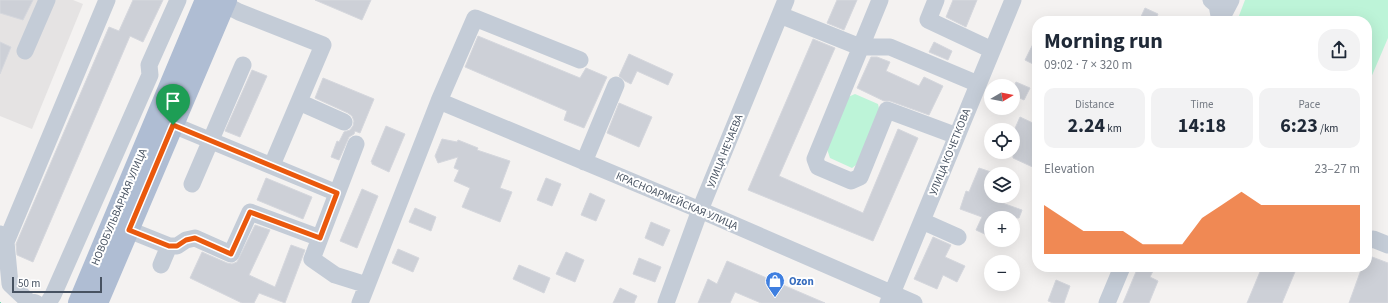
<!DOCTYPE html>
<html lang="en">
<head>
<meta charset="utf-8">
<style>
	:root { --surface:#fff; --page:#f2f2f3; --text:#1f2937; --muted:#747a83; --accent:#ea580c }
	body { margin:0; font-family:"Source Sans 3",sans-serif; background:var(--page); color:var(--text); height:100vh; display:flex; flex-direction:column; font-size:15px; white-space:nowrap }
	* { box-sizing:border-box; margin:0 }
	p { font-size:13px; color:var(--muted) }
	.icon { flex:none; width:22px; height:22px; fill:none; stroke:currentColor; stroke-width:2; stroke-linecap:round; stroke-linejoin:round }
	.map { position:relative; flex:1; overflow:hidden }
	.panel { position:absolute; left:1032px; top:16px; width:340px; height:256px; display:flex; flex-direction:column; background:var(--surface); border-radius:16px; box-shadow:0 4px 16px #0002 }
	.panel>* { flex:none }
	.needle { width:26px; rotate:80deg }
	.fabs { position:absolute; left:984px; top:79px; display:grid; gap:8px }
	.fabs a { display:grid; place-items:center; width:36px; height:36px; border-radius:50%; background:var(--surface); box-shadow:0 4px 16px #0002; font-size:20px }
	.scale { position:absolute; left:12px; bottom:10px; width:90px; box-sizing:border-box; padding-left:4px; border:2px solid #475261; border-top:0; font-size:11px; line-height:14px; white-space:nowrap; color:#475261; -webkit-text-stroke:3px #fff; paint-order:stroke }
	.pin { position:absolute; display:grid; place-items:center; width:34px; height:34px; color:#fff; margin:-41px -17px; border-radius:50% 50% 50% 0; rotate:-45deg; box-shadow:0 0 4px #0007 }
	.pin .icon { rotate:45deg }
	.round { display:grid; place-items:center; flex:none; width:42px; height:42px; border-radius:16px; background:var(--page) }
	.overview { display:flex; align-items:center; justify-content:space-between; height:68px; padding:0 12px }
	h1 { font-size:22px; font-weight:700; line-height:30px }
	.figures { display:grid; grid-template-columns:repeat(3,1fr); gap:6px; height:68px; padding:4px 12px }
	.figures div { display:grid; align-content:center; border-radius:10px; background:var(--page); text-align:center }
	.figures b { font-size:20px; font-weight:700 }
	.figures small { font-size:11px; font-weight:400 }
	.figures p { font-size:11px }
	.chart { height:112px; padding:8px 12px }
	.chart p { display:flex; justify-content:space-between }
	.chart svg { width:100%; height:72px; margin-top:4px; fill:var(--accent); opacity:.7 }
	.map>svg:first-child { display:block }
	.education { fill:#e5e3e3 }
	.green { fill:#bdf4d8 }
	.building { fill:#cdd0d7; stroke:#d5d7dd }
	.lines { fill:none; stroke-linecap:round; stroke-linejoin:round }
	.path { stroke:#71d6af; stroke-width:2; stroke-dasharray:3 2; stroke-linecap:butt }
	.minor { stroke:#c4ccd7; stroke-width:17 }
	.major { stroke:#afbdd3; stroke-width:22 }
	.route-casing { stroke:#fff; stroke-width:8 }
	.route { stroke:#ea580c; stroke-width:5 }
	.labels { text-anchor:middle; dominant-baseline:central; stroke-width:4; stroke-linejoin:round; paint-order:stroke }
	.street-label { font-size:11px; fill:#475261; stroke:#fff }
	.shop-label { font-size:11px; font-weight:bold; fill:#366cbe; stroke:#fff; text-anchor:start }
</style>
</head>
<body>
<div class="map">
<svg width="1388" height="303" viewBox="0 0 1388 303">
	<rect width="100%" height="100%" fill="#f4f2f1"/>
	<path class="education" d="M0,0H73L83,4L32,129L0,116Z"/>
	<path class="green" d="M1245,0H1388V38L1367,87V21H1237Z
		M855,94L878,104L880,113L860,162L852,168L830,158L827,149L848,97Z"/>
	<path class="building" d="M0,0H33L23,20L0,13Z
		M133,0H163L143,42L130,36L33,262L17,255L16,244L109,27L119,31Z
		M315,0H371L362,20Z
		M837,0H857L844,30L827,23Z
		M953,0H977L966,27L946,17Z
		M1145,8L1158,14L1155,21H1139Z
		M478,36L580,78L586,68L607,77L584,128L564,120L567,111L465,67Z
		M1037,36V66L1025,60Z
		M813,39L835,48L779,176L863,213L898,129L918,138L873,241L748,190Z
		M0,42L11,47L0,74Z
		M934,42L952,51L948,60L929,52Z
		M629,54L673,74L668,85L637,71L631,84L625,81L619,76Z
		M871,57H877L890,62L886,71L919,86L924,77L943,86L929,115L890,101H884L857,88Z
		M252,70L267,76L240,137L225,131Z
		M323,78L374,99L360,133L355,131L354,134L349,137L339,160L331,157L337,141L339,142L344,132L350,130L353,126L354,121L352,116L348,113L315,98Z
		M1016,82L1030,88L1024,100L1013,95V88Z
		M619,103L652,117L639,147L607,133Z
		M1020,117L1037,125V169L1013,158V133Z
		M386,126L405,134L389,172L372,164V162H371Z
		M442,139L457,142L458,140L478,148L477,150L510,161L500,188L512,192L500,222L462,207L470,188L454,181L459,170L454,168L458,157L438,163L435,156Z
		M979,168L991,172V199L1022,210L1019,218H991V237L976,230L982,217L960,209L966,191L969,192Z
		M266,178L312,197L303,219L257,200Z
		M546,178L561,184L552,206L537,200Z
		M362,189L378,196L357,248L340,241Z
		M590,193L605,200L596,221L581,215Z
		M415,208L436,217L431,231L409,222Z
		M651,222L670,230L663,246L645,238Z
		M255,225L270,230L249,275L275,287L291,245L305,250L285,303L259,293L254,303H242L190,278L202,252L227,263L232,264L237,262Z
		M933,237L951,245L945,257L965,266L957,282L943,275L937,289L914,279Z
		M398,249L419,258L413,272L392,263Z
		M566,252L584,260L575,282L556,274Z
		M1367,255L1388,263V303H1349L1362,267H1367Z
		M639,258L661,267L655,282L633,274Z
		M727,261L825,303H761L735,292L730,303H698L708,279L717,284Z
		M519,265L550,278L544,293L513,279Z
		M1138,267H1155L1150,277L1158,281L1149,303H1123Z
		M1262,267H1297L1282,303H1247Z
		M1056,280L1070,286L1064,303H1053L1048,301Z
		M620,288L637,296L634,303H613Z"/>
	<g class="lines">
		<path class="path" d="M0,303H1"/>
		<path class="minor" d="M216,0L239,12L323,45L272,165
			M880,0L815,159L818,167L851,181L860,177L887,110L957,136
			M936,0L928,20L992,50
			M1211,0L1217,5L1220,21
			M780,15L860,47H890L978,84
			M1220,21L1231,0
			M25,51L47,0
			M439,101L700,210L914,303
			M299,102L344,122
			M173,125L337,193
			M356,144L312,259L335,275L367,285
			M584,162L616,85
			M192,184L243,65
			M922,221L958,237
			M129,230L169,246H177L186,240L195,238L231,254L250,212L320,238
			M0,234L6,242L10,284L28,301L36,303
			M0,239L6,242L107,0
			M1367,241L1373,239L1388,245
			M161,265L169,246
			M48,303L53,295L150,75L149,65L178,0
			M360,303L439,101L475,18L580,60
			M666,303L700,210L786,0
			M888,303L1013,0
			M1107,303L1122,267"/>
		<path class="major" d="M79,303L206,0
			M97,303L226,0"/>
	</g>
	<g class="lines">
		<defs>
			<path id="route" d="M173,125L337,193L320,238L250,212L231,254L195,238L186,240L177,246H169L129,230Z"/>
		</defs>
		<use href="#route" class="route-casing"/>
		<use href="#route" class="route"/>
	</g>
	<defs>
		<symbol id="shop-pin" viewBox="-11 -11 22 30"><path d="M0 17L-7.5 6A9.5 9.5 0 1 1 7.5 6Z" fill="#3f7fe0" stroke="#fff"/><path d="M-5-2.5h2.3a2.7 3.5 0 0 1 5.4 0H5L5.5 6h-11ZM-1.5-2.5h3a1.5 2.3 0 0 0-3 0Z" fill="#fff"/></symbol>
	</defs>
	<g fill-rule="evenodd">
		<use href="#shop-pin" x="764" y="270" width="22" height="30"/>
	</g>
	<g class="labels">
		<g class="street-label">
			<text transform="translate(725 151) rotate(-68)">УЛИЦА НЕЧАЕВА</text>
			<text transform="translate(950 152) rotate(-68)">УЛИЦА КОЧЕТКОВА</text>
			<text transform="translate(677 201) rotate(23)">КРАСНОАРМЕЙСКАЯ УЛИЦА</text>
			<text transform="translate(119 207) rotate(-67)">НОВОБУЛЬВАРНАЯ УЛИЦА</text>
		</g>
		<g class="shop-label">
			<text x="789" y="281">Ozon</text>
		</g>
	</g>
</svg>
<div class="fabs">
<a><svg class="needle" viewBox="-14 -14 28 28"><path d="M0-13l5 13h-10z" fill="#e53935"/><path d="M0 13l5-13h-10z" fill="#747a83"/></svg></a>
<a><svg class="icon" aria-label="locate" viewBox="0 0 24 24"><circle cx="12" cy="12" r="6"/><path d="M12 2v4M12 18v4M2 12h4M18 12h4"/></svg></a>
<a><svg class="icon" aria-label="layers" viewBox="0 0 24 24"><path d="M12 4l9 5-9 5-9-5zM3 14l9 5 9-5"/></svg></a>
<a>+</a>
<a>−</a>
</div>
<div class="scale">50 m</div>
<div class="pin" style="left:173px;top:125px;background:#1e9e55"><svg class="icon" aria-label="arrive" viewBox="0 0 24 24"><path d="M6 21V4h12l-3 4 3 4H6"/></svg></div>
<section class="panel">
<div class="overview"><div><h1>Morning run</h1><p>09:02 · 7 × 320 m</p></div><a class="round"><svg class="icon" aria-label="share" viewBox="0 0 24 24"><path d="M12 15V3M7 8l5-5 5 5M5 13v7h14v-7"/></svg></a></div>
<div class="figures">
<div><p>Distance</p><b>2.24<small> km</small></b></div>
<div><p>Time</p><b>14:18</b></div>
<div><p>Pace</p><b>6:23<small> /km</small></b></div>
</div>
<div class="chart"><p><span>Elevation</span>23–27 m</p>
<svg viewBox="0 0 160 44" preserveAspectRatio="none"><path d="M0 44V14L10 22L20 30L30 30L40 30L50 38L60 38L70 38L80 22L90 14L100 6L110 14L120 14L130 14L140 14L150 14L160 14V44z"/></svg>
</div>
</section>
</div>
</body>
</html>
